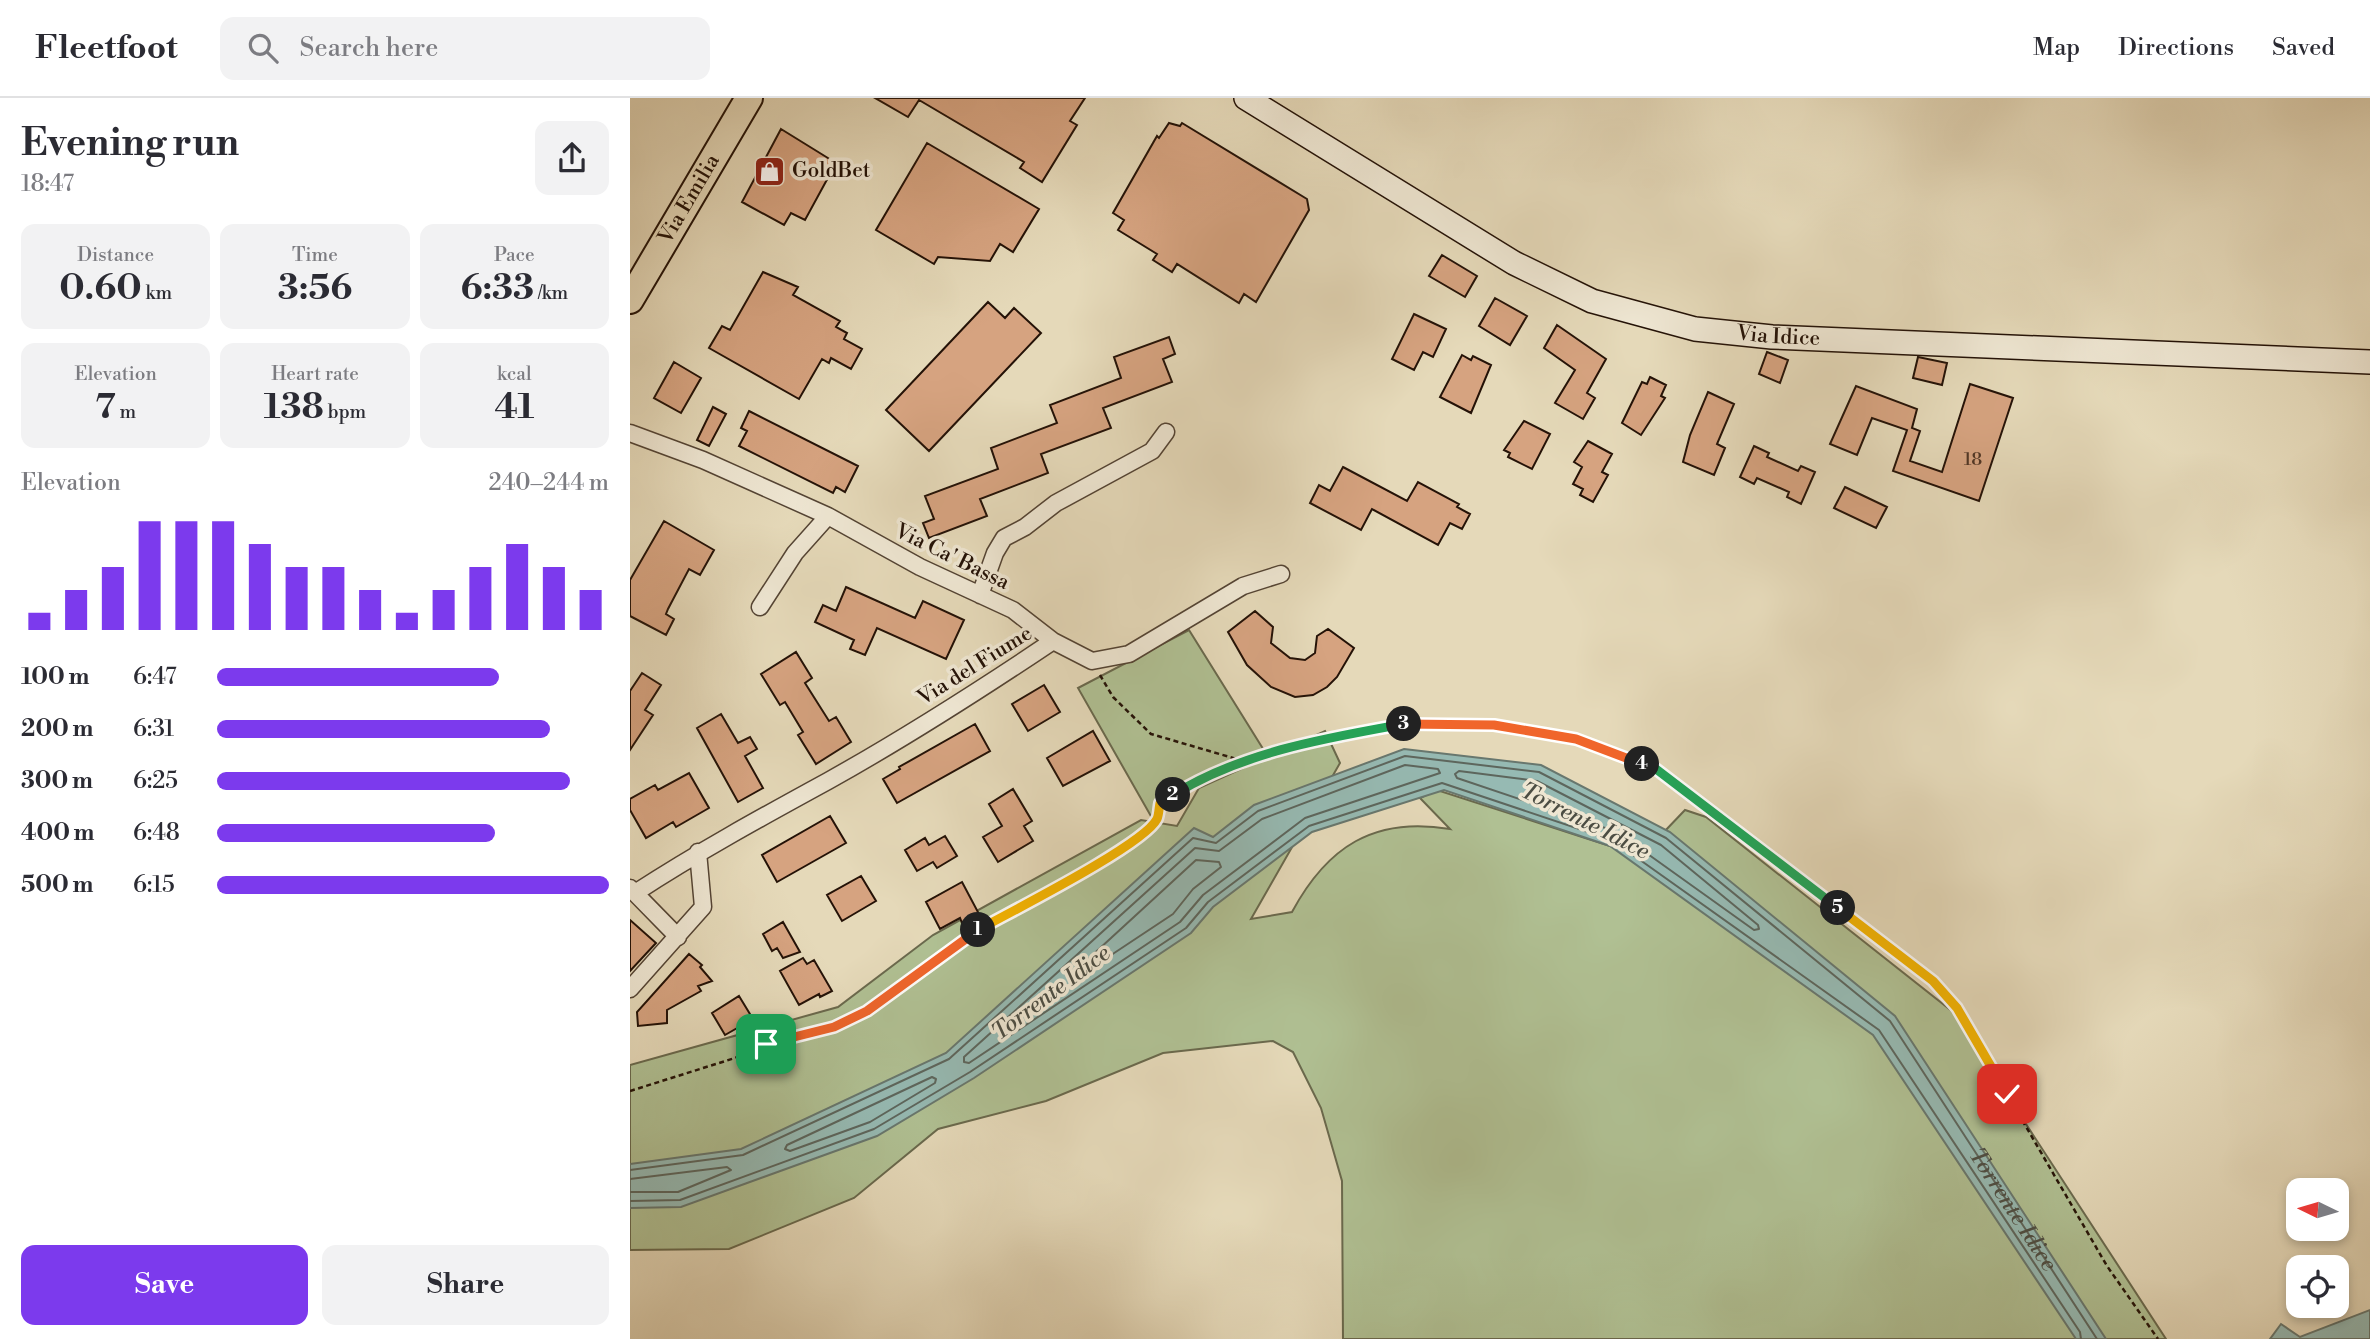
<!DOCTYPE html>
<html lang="en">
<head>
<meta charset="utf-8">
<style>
	:root { --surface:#fff; --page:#f2f2f3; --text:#2b2b33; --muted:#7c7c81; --line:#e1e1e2; --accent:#7c3aed }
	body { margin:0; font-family:"Libre Bodoni",serif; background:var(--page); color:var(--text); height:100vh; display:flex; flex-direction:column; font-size:26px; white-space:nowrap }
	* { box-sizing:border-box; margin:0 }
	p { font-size:23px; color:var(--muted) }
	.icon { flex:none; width:38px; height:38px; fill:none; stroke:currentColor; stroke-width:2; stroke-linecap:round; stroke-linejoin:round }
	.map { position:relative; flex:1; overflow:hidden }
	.details { display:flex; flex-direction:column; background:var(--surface); width:630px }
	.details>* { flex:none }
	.needle { width:46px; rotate:275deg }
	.tools { position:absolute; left:1656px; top:1080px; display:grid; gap:14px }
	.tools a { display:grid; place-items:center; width:63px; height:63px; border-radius:14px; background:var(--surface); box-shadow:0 4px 10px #0003; font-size:35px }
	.pin { position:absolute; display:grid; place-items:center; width:60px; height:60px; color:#fff; margin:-30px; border-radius:14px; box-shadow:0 4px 10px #0006 }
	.km { position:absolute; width:35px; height:35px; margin:-18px; border-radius:50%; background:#222; color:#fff; font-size:19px; line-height:35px; text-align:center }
	.round { display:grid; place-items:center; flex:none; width:74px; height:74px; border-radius:14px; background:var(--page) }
	.head { display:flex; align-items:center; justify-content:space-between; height:119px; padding:0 21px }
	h1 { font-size:38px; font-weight:700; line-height:52px }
	.figures { display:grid; grid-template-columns:repeat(3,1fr); gap:10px; height:119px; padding:7px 21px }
	.figures div { display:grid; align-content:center; border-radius:14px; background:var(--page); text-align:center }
	.figures b { font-size:35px; font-weight:700 }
	.figures small { font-size:19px; font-weight:400 }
	.figures p { font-size:19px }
	.chart { height:196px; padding:14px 21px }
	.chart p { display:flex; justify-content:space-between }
	.chart svg { width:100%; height:126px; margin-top:7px; stroke:var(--accent); stroke-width:6 }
	.action { display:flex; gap:14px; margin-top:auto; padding:14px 21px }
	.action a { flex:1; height:80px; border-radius:14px; background:var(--accent); color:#fff; font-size:28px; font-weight:700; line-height:80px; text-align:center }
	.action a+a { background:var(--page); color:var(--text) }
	ul { padding:0 21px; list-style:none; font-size:23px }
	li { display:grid; grid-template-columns:112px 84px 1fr; align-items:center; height:52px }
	li i { height:18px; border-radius:9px; background:var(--accent) }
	header { display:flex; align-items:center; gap:42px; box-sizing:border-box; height:98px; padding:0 35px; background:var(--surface); border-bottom:2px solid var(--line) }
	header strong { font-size:33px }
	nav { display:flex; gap:38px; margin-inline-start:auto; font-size:24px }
	.search { width:490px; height:63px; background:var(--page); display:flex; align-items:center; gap:18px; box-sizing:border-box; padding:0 24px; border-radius:14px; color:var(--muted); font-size:26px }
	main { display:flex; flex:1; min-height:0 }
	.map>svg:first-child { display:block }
	.green { fill:#b0c093; stroke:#6a694d; stroke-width:2 }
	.water { fill:#96bab3; stroke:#68776e; stroke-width:2 }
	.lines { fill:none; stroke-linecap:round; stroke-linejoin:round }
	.shore { stroke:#5d665d; stroke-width:2 }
	.building { fill:#d6a380; stroke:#241207; stroke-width:2 }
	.street-casing { stroke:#544434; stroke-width:19 }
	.secondary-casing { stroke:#241207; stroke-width:26 }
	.primary-casing { stroke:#241207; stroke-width:30 }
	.path { stroke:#241207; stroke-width:2.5; stroke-dasharray:5 3.5; stroke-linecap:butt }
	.street { stroke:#eee6d2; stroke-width:16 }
	.secondary { stroke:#eee6d2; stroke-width:23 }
	.primary { stroke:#e5d9b9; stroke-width:26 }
	.split-1-casing { stroke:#fff; stroke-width:14 }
	.split-2-casing { stroke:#fff; stroke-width:14 }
	.split-3-casing { stroke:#fff; stroke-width:14 }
	.split-4-casing { stroke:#fff; stroke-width:14 }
	.split-5-casing { stroke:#fff; stroke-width:14 }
	.split-6-casing { stroke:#fff; stroke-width:14 }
	.split-1 { stroke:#f0652b; stroke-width:9 }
	.split-2 { stroke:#f5b400; stroke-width:9 }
	.split-3 { stroke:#22a559; stroke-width:9 }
	.split-4 { stroke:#f0652b; stroke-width:9 }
	.split-5 { stroke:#22a559; stroke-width:9 }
	.split-6 { stroke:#f5b400; stroke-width:9 }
	.labels { text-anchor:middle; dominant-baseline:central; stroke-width:7; stroke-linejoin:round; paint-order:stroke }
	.number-label { font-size:18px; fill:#503625 }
	.poi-label { font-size:21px; fill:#241207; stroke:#eee6d2; text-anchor:start }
	.street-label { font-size:21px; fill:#241207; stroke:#eee6d2 }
	.water-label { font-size:23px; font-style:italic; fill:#4c4d43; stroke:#eee6d2 }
</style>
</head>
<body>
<header>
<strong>Fleetfoot</strong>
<div class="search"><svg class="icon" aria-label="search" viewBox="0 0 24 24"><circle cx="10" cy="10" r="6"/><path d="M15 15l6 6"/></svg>Search here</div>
<nav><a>Map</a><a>Directions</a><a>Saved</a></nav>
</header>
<main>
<section class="details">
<div class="head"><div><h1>Evening run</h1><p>18:47</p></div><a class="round"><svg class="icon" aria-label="share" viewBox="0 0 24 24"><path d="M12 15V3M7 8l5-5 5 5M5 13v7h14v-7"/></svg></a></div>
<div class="figures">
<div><p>Distance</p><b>0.60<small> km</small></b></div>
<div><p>Time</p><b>3:56</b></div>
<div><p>Pace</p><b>6:33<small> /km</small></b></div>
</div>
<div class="figures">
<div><p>Elevation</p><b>7<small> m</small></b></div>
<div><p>Heart rate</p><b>138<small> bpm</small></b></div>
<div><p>kcal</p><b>41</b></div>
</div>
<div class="chart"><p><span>Elevation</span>240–244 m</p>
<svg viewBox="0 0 160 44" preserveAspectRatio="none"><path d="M5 44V38M15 44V30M25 44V22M35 44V6M45 44V6M55 44V6M65 44V14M75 44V22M85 44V22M95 44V30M105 44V38M115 44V30M125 44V22M135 44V14M145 44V22M155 44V30"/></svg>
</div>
<ul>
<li><b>100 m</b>6:47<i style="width:72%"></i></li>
<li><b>200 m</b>6:31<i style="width:85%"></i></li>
<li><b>300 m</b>6:25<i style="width:90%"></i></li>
<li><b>400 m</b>6:48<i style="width:71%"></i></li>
<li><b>500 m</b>6:15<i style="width:100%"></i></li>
</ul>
<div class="action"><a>Save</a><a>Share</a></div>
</section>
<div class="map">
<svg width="1740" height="1241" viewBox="0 0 1740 1241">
	<rect width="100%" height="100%" fill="#e5d9b9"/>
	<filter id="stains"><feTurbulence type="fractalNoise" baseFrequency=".00286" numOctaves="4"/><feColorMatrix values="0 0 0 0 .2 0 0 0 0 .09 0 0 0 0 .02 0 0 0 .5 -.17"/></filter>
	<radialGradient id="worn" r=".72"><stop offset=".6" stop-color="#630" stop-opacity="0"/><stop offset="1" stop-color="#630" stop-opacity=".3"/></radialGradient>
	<path class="green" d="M559,532L635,654L573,676L522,720L448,590Z
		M695,633L710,665L621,821L662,814C697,749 744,718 820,731L790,700L807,692L1011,758L1055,712L1076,719L1323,914L1536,1241H713L712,1083L691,1010L663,954L643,943L533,955L416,1003L308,1031L224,1100L99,1151L0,1152V967L208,909L303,837L511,722L547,728L569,690Z"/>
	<path class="water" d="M774,651L911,667L1040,734L1265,918L1476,1241H1446L1243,937L980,748L814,692L682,734L583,809L561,835L344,980L247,1038L51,1109L0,1110V1066L111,1051L316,955L564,730L583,739L624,707Z
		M1740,1212V1241H1640L1651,1226L1670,1239Z"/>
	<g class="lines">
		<g class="shore">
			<path d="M775,667L808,671L810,675L675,720L573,797L550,824L339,965L334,964V959L565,750L589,753L632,721Z"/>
			<path d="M829,673L907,683L1031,747L1128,827L1129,831L1124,832L987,734L827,680L825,676Z"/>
			<path d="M566,762L589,764L591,769L563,791L543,816L448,879H443L444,874Z"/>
			<path d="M302,979L306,981L305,985L240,1024L160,1053L155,1051L157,1047Z"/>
			<path id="s1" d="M0,1072L113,1057L319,961L563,740L586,745L628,713L775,658L909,674L1036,740L1260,923L1467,1241"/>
			<path d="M0,1081L97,1069L101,1072L48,1094H0"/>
			<path d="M0,1103L50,1102L244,1031L340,974L556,830L578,804L679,728L812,685L982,742L1249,932L1450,1234L1451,1241"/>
		</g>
	</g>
	<path class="building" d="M245,0H455L440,23L447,27L412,84L390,70L394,64L289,2L278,19Z
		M539,25L550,28L552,25L677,101L679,112L626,204L614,196L609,205L547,166L542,174L523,162L527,156L488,132L494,122L483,115L527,38L529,40Z
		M151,31L206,65L175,122L161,115L154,127L112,104Z
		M297,45L409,111L383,154L370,146L360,163L308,159L304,166L246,132Z
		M812,157L847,178L835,199L799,178Z
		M133,174L168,189L163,197L210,223L206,229L217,235L214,241L232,251L221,271L201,260L199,265L192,261L169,301L79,250L92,228L100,232Z
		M865,200L897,218L880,247L849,228Z
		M358,204L375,220L384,210L411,235L299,353L256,312Z
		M784,216L816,231L803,259L793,254L784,272L762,261Z
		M927,227L976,261L957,295L965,300L953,321L925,305L945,272L914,250Z
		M539,239L545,256L533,261L542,284L473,310L481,330L411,356L418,375L350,401L357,418L299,440L293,425L304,421L295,398L368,371L361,350L427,325L420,307L491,280L484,259Z
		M1137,254L1158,262L1150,285L1129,276Z
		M832,257L841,262L843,258L861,267L841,315L810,299Z
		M1288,259L1317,265L1312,287L1283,280Z
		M44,264L71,280L51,315L24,300Z
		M1020,279L1036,287L1031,298L1035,300L1011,337L992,325L1012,284L1017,286Z
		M1340,286L1383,300L1349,403L1263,373L1277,332L1242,320L1227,357L1200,346L1226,288L1287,311L1282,330L1290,333L1280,363L1312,374Z
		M1078,294L1104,306L1087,346L1095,350L1084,377L1053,364L1060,337Z
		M83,309L96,316L79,348L67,342Z
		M119,313L228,368L215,394L206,389L203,395L109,348L117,333L111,330Z
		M894,323L920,336L902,371L878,359L880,355L874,352Z
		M958,343L982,356L972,374L978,377L963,404L950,397L953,391L943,386L952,369L944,364Z
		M1124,348L1139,355L1137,359L1168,373L1171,368L1185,374L1171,406L1157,399L1159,394L1127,380L1124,386L1110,379Z
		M713,369L777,403L788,384L829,406L827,409L840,416L832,431L820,425L808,447L742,411L731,432L680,405L689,387L700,393Z
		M1215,389L1257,409L1246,430L1204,410Z
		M34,423L84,452L70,477L59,471L38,511L36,516L44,521L36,537L0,518V482Z
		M216,489L285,520L293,503L334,522L316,561L247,530L235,557L220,551L224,542L185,524L193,507L206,513Z
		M625,513L643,529L641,545L660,560L675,562L685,555L687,538L698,531L724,550L707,579L697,589L683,597L665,599L641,589L617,567L598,534Z
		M166,554L182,580L175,585L199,623L206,619L221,644L186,666L168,637L173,634L155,604L150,607L131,576Z
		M12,575L31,587L15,612L23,617L0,652V593Z
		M414,587L430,614L398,633L382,606Z
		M91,616L108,645L120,639L127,651L115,658L133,690L108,704L67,630Z
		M345,626L360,653L267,705L253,681L270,671L269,669Z
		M463,633L480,663L433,688L417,660Z
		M59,675L79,710L46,729L43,724L16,740L0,712V701L25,687L28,692Z
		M383,691L402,723L394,728L403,743L368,764L353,739L372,728L359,706Z
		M200,718L216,745L147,784L132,757Z
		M315,738L327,758L307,770L303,764L287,773L275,752L295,740L299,747Z
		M231,778L246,803L212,823L197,797Z
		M332,784L349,816L332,825L330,820L310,831L296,804Z
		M0,822L26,845L0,873Z
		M153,824L170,854L153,860L147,850L142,853L133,836Z
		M59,856L72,867L70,869L82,883L68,888L71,893L37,912V925L8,928L7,914Z
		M173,860L177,866L184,862L202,893L190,899L189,896L169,907L150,873Z
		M109,898L123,921L95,937L82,915Z"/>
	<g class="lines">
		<defs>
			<path id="street" d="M0,335L73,362L198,418L290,469L383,512L423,543
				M350,497L365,455L374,440L395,429L426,405L522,353L536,334
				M130,509L165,455L198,418
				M0,790L48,839
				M5,795C68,754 132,719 198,683C275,640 350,592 423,543L462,563L499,556L613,488L651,476
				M0,891L73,809L68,754"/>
			<g id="secondary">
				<path id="s2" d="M616,0L884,165L962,203L1065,231L1142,239L1740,264"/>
			</g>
			<g id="primary">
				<path id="s3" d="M0,202L119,0"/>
			</g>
		</defs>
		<use href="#street" class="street-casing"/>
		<use href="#secondary" class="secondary-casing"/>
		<use href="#primary" class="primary-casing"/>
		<path class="path" d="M470,577L483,599L521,636L617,664
			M0,993L105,960L136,946L204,928L237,913L331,842L465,768L513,736L527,721L530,705L574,677L687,641L786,624L864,627L946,641L1026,671L1303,883L1327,910L1477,1168L1528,1241"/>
		<use href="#street" class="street"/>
		<use href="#secondary" class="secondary"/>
		<use href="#primary" class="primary"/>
	</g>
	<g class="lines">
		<defs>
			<path id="split-1" d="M136,946L204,929L237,913L348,832"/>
			<path id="split-2" d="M348,832C380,814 514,747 527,721C529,717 529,709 530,705L543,697"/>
			<path id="split-3" d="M543,697C612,654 696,640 774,626"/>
			<path id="split-4" d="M774,626L864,627L946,641L1012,666"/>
			<path id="split-5" d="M1012,666L1026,671L1208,810"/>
			<path id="split-6" d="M1208,810L1303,883L1327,910L1377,996"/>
		</defs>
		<use href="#split-1" class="split-1-casing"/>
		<use href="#split-2" class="split-2-casing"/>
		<use href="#split-3" class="split-3-casing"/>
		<use href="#split-4" class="split-4-casing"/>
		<use href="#split-5" class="split-5-casing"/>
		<use href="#split-6" class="split-6-casing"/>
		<use href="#split-1" class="split-1"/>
		<use href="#split-2" class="split-2"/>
		<use href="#split-3" class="split-3"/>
		<use href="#split-4" class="split-4"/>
		<use href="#split-5" class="split-5"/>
		<use href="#split-6" class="split-6"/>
	</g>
	<defs>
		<symbol id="shop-square" viewBox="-11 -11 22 22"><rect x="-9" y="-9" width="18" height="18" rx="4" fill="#8f2418" stroke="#eee6d2"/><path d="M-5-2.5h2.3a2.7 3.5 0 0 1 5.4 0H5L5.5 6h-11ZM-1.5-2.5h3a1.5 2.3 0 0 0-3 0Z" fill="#fff"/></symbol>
	</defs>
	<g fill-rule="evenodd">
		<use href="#shop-square" x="122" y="56" width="35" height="35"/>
	</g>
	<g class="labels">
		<g class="number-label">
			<text x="1343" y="361">18</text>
		</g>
		<g class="poi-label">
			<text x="162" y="73">GoldBet</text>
		</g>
		<g class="street-label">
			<text stroke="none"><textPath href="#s3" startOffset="117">Via Emilia</textPath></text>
			<text stroke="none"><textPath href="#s2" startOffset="592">Via Idice</textPath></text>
			<text transform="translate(322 459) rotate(26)">Via Ca' Bassa</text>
			<text transform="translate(345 568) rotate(-32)">Via del Fiume</text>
		</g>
		<g class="water-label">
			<text transform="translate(955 723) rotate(27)">Torrente Idice</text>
			<text transform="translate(421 895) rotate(-37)">Torrente Idice</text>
			<text stroke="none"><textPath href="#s1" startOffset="1696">Torrente Idice</textPath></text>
		</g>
	</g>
	<rect width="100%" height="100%" filter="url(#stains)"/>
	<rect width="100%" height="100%" fill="url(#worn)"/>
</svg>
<div class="tools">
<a><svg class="needle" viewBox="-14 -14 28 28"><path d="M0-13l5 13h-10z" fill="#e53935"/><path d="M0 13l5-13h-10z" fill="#7c7c81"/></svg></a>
<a><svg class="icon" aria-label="locate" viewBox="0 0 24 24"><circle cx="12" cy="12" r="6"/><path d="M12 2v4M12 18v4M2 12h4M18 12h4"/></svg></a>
</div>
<div class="pin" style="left:136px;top:946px;background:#1e9e55"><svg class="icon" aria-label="arrive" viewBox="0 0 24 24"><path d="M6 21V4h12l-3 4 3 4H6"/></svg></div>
<div class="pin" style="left:1377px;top:996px;background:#d93025"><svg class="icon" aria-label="check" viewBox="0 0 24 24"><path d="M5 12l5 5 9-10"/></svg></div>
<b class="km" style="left:348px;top:832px">1</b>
<b class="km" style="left:543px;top:697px">2</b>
<b class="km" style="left:774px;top:626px">3</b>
<b class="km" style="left:1012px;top:666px">4</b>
<b class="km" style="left:1208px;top:810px">5</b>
</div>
</main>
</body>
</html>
